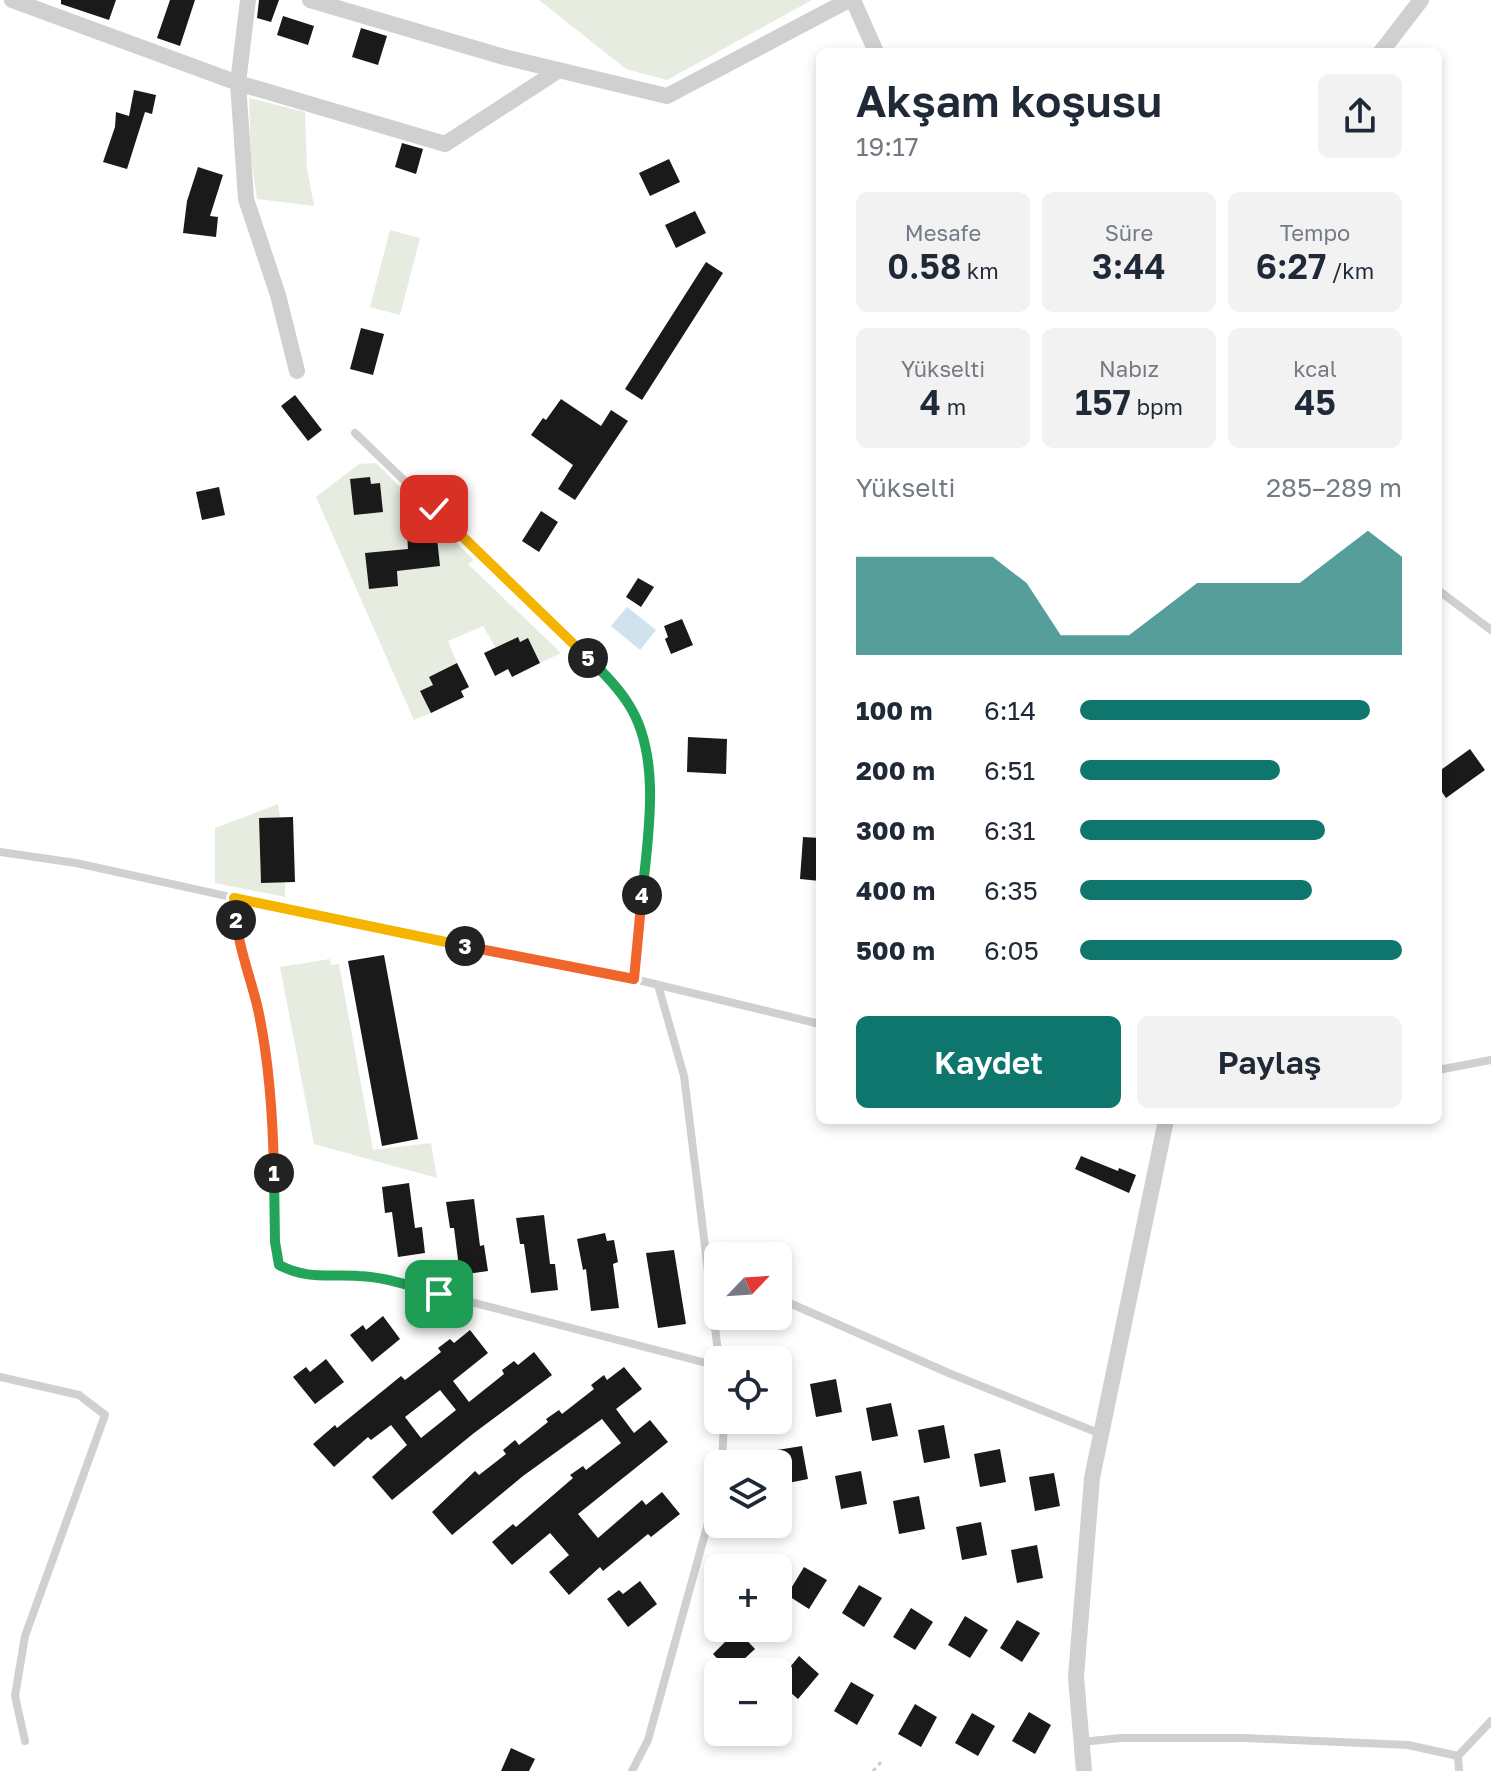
<!DOCTYPE html>
<html lang="tr">
<head>
<meta charset="utf-8">
<style>
	:root { --surface:#fff; --page:#f2f2f3; --text:#1f2937; --muted:#747a83; --accent:#0f766e }
	body { margin:0; font-family:"Golos Text",sans-serif; background:var(--page); color:var(--text); height:100vh; display:flex; flex-direction:column; font-size:30px; white-space:nowrap }
	* { box-sizing:border-box; margin:0 }
	p { font-size:26px; color:var(--muted) }
	.icon { flex:none; width:44px; height:44px; fill:none; stroke:currentColor; stroke-width:2; stroke-linecap:round; stroke-linejoin:round }
	.map { position:relative; flex:1; overflow:hidden }
	.panel { position:absolute; left:816px; top:48px; width:626px; height:1076px; display:flex; flex-direction:column; background:var(--surface); border-radius:12px; box-shadow:0 4px 12px #0003 }
	.panel>* { flex:none }
	.needle { width:52px; rotate:65deg }
	.buttons { position:absolute; left:704px; top:1242px; display:grid; gap:16px }
	.buttons a { display:grid; place-items:center; width:88px; height:88px; border-radius:12px; background:var(--surface); box-shadow:0 4px 12px #0003; font-size:40px }
	.pin { position:absolute; display:grid; place-items:center; width:68px; height:68px; color:#fff; margin:-34px; border-radius:16px; box-shadow:0 4px 12px #0006 }
	.km { position:absolute; width:40px; height:40px; margin:-20px; border-radius:50%; background:#222; color:#fff; font-size:22px; line-height:40px; text-align:center }
	.round { display:grid; place-items:center; flex:none; width:84px; height:84px; border-radius:12px; background:var(--page) }
	.head { display:flex; align-items:center; justify-content:space-between; height:136px; padding:0 40px }
	h1 { font-size:44px; font-weight:600; line-height:60px }
	.figures { display:grid; grid-template-columns:repeat(3,1fr); gap:12px; height:136px; padding:8px 40px }
	.figures div { display:grid; align-content:center; border-radius:12px; background:var(--page); text-align:center }
	.figures b { font-size:34px; font-weight:600 }
	.figures small { font-size:22px; font-weight:400 }
	.figures p { font-size:22px }
	.chart { height:224px; padding:16px 40px }
	.chart p { display:flex; justify-content:space-between }
	.chart svg { width:100%; height:144px; margin-top:8px; fill:var(--accent); opacity:.7 }
	.button { display:flex; gap:16px; margin-top:auto; padding:16px 40px }
	.button a { flex:1; height:92px; border-radius:12px; background:var(--accent); color:#fff; font-size:32px; font-weight:600; line-height:92px; text-align:center }
	.button a+a { background:var(--page); color:var(--text) }
	ul { padding:0 40px; list-style:none; font-size:26px }
	li { display:grid; grid-template-columns:128px 96px 1fr; align-items:center; height:60px }
	li i { height:20px; border-radius:10px; background:var(--accent) }
	.map>svg:first-child { display:block }
	.green { fill:#e6ecdf }
	.water { fill:#cfe2ee }
	.building { fill:#1a1a1a; fill-rule:evenodd }
	.lines { fill:none; stroke-linecap:round; stroke-linejoin:round }
	.path { stroke:#cdcdcd; stroke-width:3; stroke-dasharray:4 4; stroke-linecap:butt }
	.service { stroke:#d0d0d0; stroke-width:8 }
	.minor { stroke:#d0d0d0; stroke-width:16 }
	.split-1-casing { stroke:#fff; stroke-width:16 }
	.split-2-casing { stroke:#fff; stroke-width:16 }
	.split-3-casing { stroke:#fff; stroke-width:16 }
	.split-4-casing { stroke:#fff; stroke-width:16 }
	.split-5-casing { stroke:#fff; stroke-width:16 }
	.split-6-casing { stroke:#fff; stroke-width:16 }
	.split-1 { stroke:#22a559; stroke-width:10 }
	.split-2 { stroke:#f0652b; stroke-width:10 }
	.split-3 { stroke:#f5b400; stroke-width:10 }
	.split-4 { stroke:#f0652b; stroke-width:10 }
	.split-5 { stroke:#22a559; stroke-width:10 }
	.split-6 { stroke:#f5b400; stroke-width:10 }
</style>
</head>
<body>
<div class="map">
<svg width="1491" height="1771" viewBox="0 0 1491 1771">
	<rect width="100%" height="100%" fill="#fff"/>
	<path class="green" d="M539,0H812L667,80L626,69Z
		M249,98L305,112L307,169L314,206L257,199L251,158Z
		M390,230L420,238L400,315L370,307Z
		M376,463L474,560L468,564L561,653L540,663L528,639L520,642L517,637L496,648L483,626L448,641L457,663L429,677L433,685L420,692L431,713L414,720L316,497L359,464Z
		M278,804L280,817L259,818L281,857L260,858L261,882H285V897L215,883V828Z
		M330,959L331,965L339,964L373,1150L431,1143L437,1178L314,1144L280,967Z"/>
	<path class="water" d="M627,607L656,630L640,650L611,626Z"/>
	<path class="building" d="M61,0H116L109,20L61,4Z
		M170,0H195L180,46L157,38Z
		M259,0H279L271,22L257,18Z
		M283,16L314,26L308,45L277,35Z
		M361,28L387,36L378,65L352,57Z
		M134,90L156,95L152,114L145,112L127,169L103,162L115,127L116,112L129,116Z
		M402,143L423,149L416,174L395,167Z
		M669,159L680,182L650,196L639,173Z
		M198,167L223,175L210,216L218,217L216,237L183,233L187,201Z
		M695,211L706,233L676,248L665,225Z
		M706,262L723,273L642,400L625,389Z
		M361,328L384,334L373,375L350,369Z
		M295,395L322,430L308,441L281,406Z
		M561,399L601,426L611,410L628,421L575,500L558,489L573,465L531,435L543,418L546,420Z
		M370,477L371,484L380,483L383,512L354,515L350,479Z
		M219,487L225,515L202,520L196,492Z
		M541,511L558,522L539,552L522,541Z
		M427,532L428,539L437,538L440,566L397,571L398,586L369,589L365,553L408,549L407,534Z
		M638,578L654,587L641,607L626,597Z
		M682,619L693,645L671,654L665,639L668,637L664,626Z
		M518,637L520,642L528,638L540,663L512,677L508,669L495,676L484,653Z
		M457,663L469,687L461,691L464,697L431,713L420,691L433,685L429,677Z
		M688,737L727,739L726,774L687,772Z
		M1470,749L1485,770L1446,798L1438,786V772Z
		M293,817L295,882L261,883L259,818Z
		M803,837L820,838V881L800,879Z
		M384,955L418,1139L382,1146L348,961Z
		M1081,1156L1118,1171L1119,1168L1136,1175L1129,1193L1075,1169Z
		M409,1183L415,1228L422,1227L425,1253L398,1257L392,1212L385,1213L382,1187Z
		M474,1199L480,1246L484,1245L488,1271L460,1275L454,1228H450L446,1202Z
		M544,1215L550,1264H555L558,1290L531,1293L524,1244H520L516,1218Z
		M605,1233L607,1241L614,1240L618,1262L613,1264L619,1308L591,1311L586,1269L583,1270L577,1239Z
		M674,1250L686,1324L658,1328L646,1253Z
		M383,1316L400,1339L372,1362L350,1335L363,1325L366,1330Z
		M470,1330L488,1353L453,1381L469,1402L504,1374L502,1370L514,1361L518,1365L534,1352L552,1375L474,1433L392,1500L372,1477L407,1445L391,1425L371,1440L368,1437L334,1467L313,1444L335,1425L337,1428L401,1376L405,1380L441,1352L438,1348L450,1339L454,1343ZM440,1390L456,1410L421,1438L405,1417Z
		M326,1359L344,1382L315,1404L293,1377L306,1367L310,1372Z
		M624,1367L642,1389L616,1409L634,1433L650,1420L668,1442L578,1514L598,1538L642,1500L646,1505L662,1492L680,1514L651,1537L648,1534L603,1571L600,1567L569,1595L549,1572L569,1555L550,1533L512,1565L492,1542L513,1524L516,1527L573,1478L570,1475L583,1466L586,1470L621,1443L602,1419L523,1476L452,1535L432,1512L475,1471L479,1475L506,1454L503,1450L515,1440L519,1445L548,1422L546,1419L559,1410L562,1414L594,1389L591,1385L604,1375L607,1380Z
		M836,1379L842,1412L816,1417L810,1384Z
		M891,1403L898,1436L872,1441L866,1408Z
		M944,1425L950,1458L924,1463L918,1430Z
		M802,1446L808,1479L783,1484L777,1450Z
		M1000,1449L1006,1482L980,1487L974,1454Z
		M861,1471L867,1504L841,1509L835,1476Z
		M1054,1473L1060,1506L1035,1511L1029,1477Z
		M919,1496L925,1529L899,1534L893,1501Z
		M981,1522L987,1555L962,1560L956,1527Z
		M1037,1545L1043,1578L1017,1583L1011,1550Z
		M804,1567L827,1580L809,1609L787,1595Z
		M640,1581L657,1604L628,1627L607,1599L619,1590L623,1594Z
		M859,1585L882,1598L864,1627L842,1613Z
		M911,1608L933,1622L915,1650L893,1637Z
		M965,1616L988,1630L970,1658L948,1645Z
		M1017,1620L1040,1633L1022,1662L1000,1648Z
		M737,1630L755,1649L730,1672L713,1654Z
		M799,1656L819,1674L798,1699L778,1682Z
		M851,1682L874,1695L857,1725L834,1711Z
		M915,1704L937,1717L921,1747L898,1734Z
		M1029,1712L1051,1725L1035,1754L1012,1741Z
		M972,1713L995,1726L978,1756L955,1743Z
		M511,1748L535,1759L529,1771H501Z"/>
	<g class="lines">
		<path class="path" d="M873,1771L882,1761"/>
		<path class="service" d="M355,433L606,675C623,697 642,721 647,750C658,822 641,906 634,979
			M1438,590L1491,630
			M0,852L76,863L372,928L634,979L820,1024
			M234,898L238,937L258,1007L273,1122L275,1242L279,1265C311,1282 343,1274 378,1278L718,1366
			M658,985L684,1076L719,1360
			M1438,1070L1491,1060
			M778,1298L951,1374L1101,1434
			M0,1377L79,1395L105,1415L25,1636L15,1696L25,1741
			M722,1464L724,1420
			M1081,1742L1121,1738H1245L1408,1745L1458,1756
			M632,1771L648,1740L718,1487
			M1459,1771L1458,1756L1491,1721"/>
		<path class="minor" d="M12,0L238,83L445,144L559,70
			M248,0L238,83L246,199L278,295L297,371
			M310,0L504,57L667,96L849,0
			M853,0L876,52
			M1381,52L1421,0
			M1084,1771L1076,1677L1092,1478L1166,1120"/>
	</g>
	<g class="lines">
		<defs>
			<path id="split-1" d="M274,1173L275,1242L279,1265C308,1280 328,1274 359,1276C386,1277 413,1287 439,1294"/>
			<path id="split-2" d="M236,920C239,949 250,976 257,1005C269,1057 273,1119 274,1173"/>
			<path id="split-3" d="M236,920L234,898L465,946"/>
			<path id="split-4" d="M465,946L634,979L642,895"/>
			<path id="split-5" d="M588,658C603,672 618,687 629,705C662,757 648,837 642,895"/>
			<path id="split-6" d="M434,509L588,658"/>
		</defs>
		<use href="#split-1" class="split-1-casing"/>
		<use href="#split-2" class="split-2-casing"/>
		<use href="#split-3" class="split-3-casing"/>
		<use href="#split-4" class="split-4-casing"/>
		<use href="#split-5" class="split-5-casing"/>
		<use href="#split-6" class="split-6-casing"/>
		<use href="#split-1" class="split-1"/>
		<use href="#split-2" class="split-2"/>
		<use href="#split-3" class="split-3"/>
		<use href="#split-4" class="split-4"/>
		<use href="#split-5" class="split-5"/>
		<use href="#split-6" class="split-6"/>
	</g>
</svg>
<div class="buttons">
<a><svg class="needle" viewBox="-14 -14 28 28"><path d="M0-13l5 13h-10z" fill="#e53935"/><path d="M0 13l5-13h-10z" fill="#747a83"/></svg></a>
<a><svg class="icon" aria-label="locate" viewBox="0 0 24 24"><circle cx="12" cy="12" r="6"/><path d="M12 2v4M12 18v4M2 12h4M18 12h4"/></svg></a>
<a><svg class="icon" aria-label="layers" viewBox="0 0 24 24"><path d="M12 4l9 5-9 5-9-5zM3 14l9 5 9-5"/></svg></a>
<a>+</a>
<a>−</a>
</div>
<div class="pin" style="left:439px;top:1294px;background:#1e9e55"><svg class="icon" aria-label="arrive" viewBox="0 0 24 24"><path d="M6 21V4h12l-3 4 3 4H6"/></svg></div>
<div class="pin" style="left:434px;top:509px;background:#d93025"><svg class="icon" aria-label="check" viewBox="0 0 24 24"><path d="M5 12l5 5 9-10"/></svg></div>
<b class="km" style="left:274px;top:1173px">1</b>
<b class="km" style="left:236px;top:920px">2</b>
<b class="km" style="left:465px;top:946px">3</b>
<b class="km" style="left:642px;top:895px">4</b>
<b class="km" style="left:588px;top:658px">5</b>
<section class="panel">
<div class="head"><div><h1>Akşam koşusu</h1><p>19:17</p></div><a class="round"><svg class="icon" aria-label="share" viewBox="0 0 24 24"><path d="M12 15V3M7 8l5-5 5 5M5 13v7h14v-7"/></svg></a></div>
<div class="figures">
<div><p>Mesafe</p><b>0.58<small> km</small></b></div>
<div><p>Süre</p><b>3:44</b></div>
<div><p>Tempo</p><b>6:27<small> /km</small></b></div>
</div>
<div class="figures">
<div><p>Yükselti</p><b>4<small> m</small></b></div>
<div><p>Nabız</p><b>157<small> bpm</small></b></div>
<div><p>kcal</p><b>45</b></div>
</div>
<div class="chart"><p><span>Yükselti</span>285–289 m</p>
<svg viewBox="0 0 160 44" preserveAspectRatio="none"><path d="M0 44V14L10 14L20 14L30 14L40 14L50 22L60 38L70 38L80 38L90 30L100 22L110 22L120 22L130 22L140 14L150 6L160 14V44z"/></svg>
</div>
<ul>
<li><b>100 m</b>6:14<i style="width:90%"></i></li>
<li><b>200 m</b>6:51<i style="width:62%"></i></li>
<li><b>300 m</b>6:31<i style="width:76%"></i></li>
<li><b>400 m</b>6:35<i style="width:72%"></i></li>
<li><b>500 m</b>6:05<i style="width:100%"></i></li>
</ul>
<div class="button"><a>Kaydet</a><a>Paylaş</a></div>
</section>
</div>
</body>
</html>
